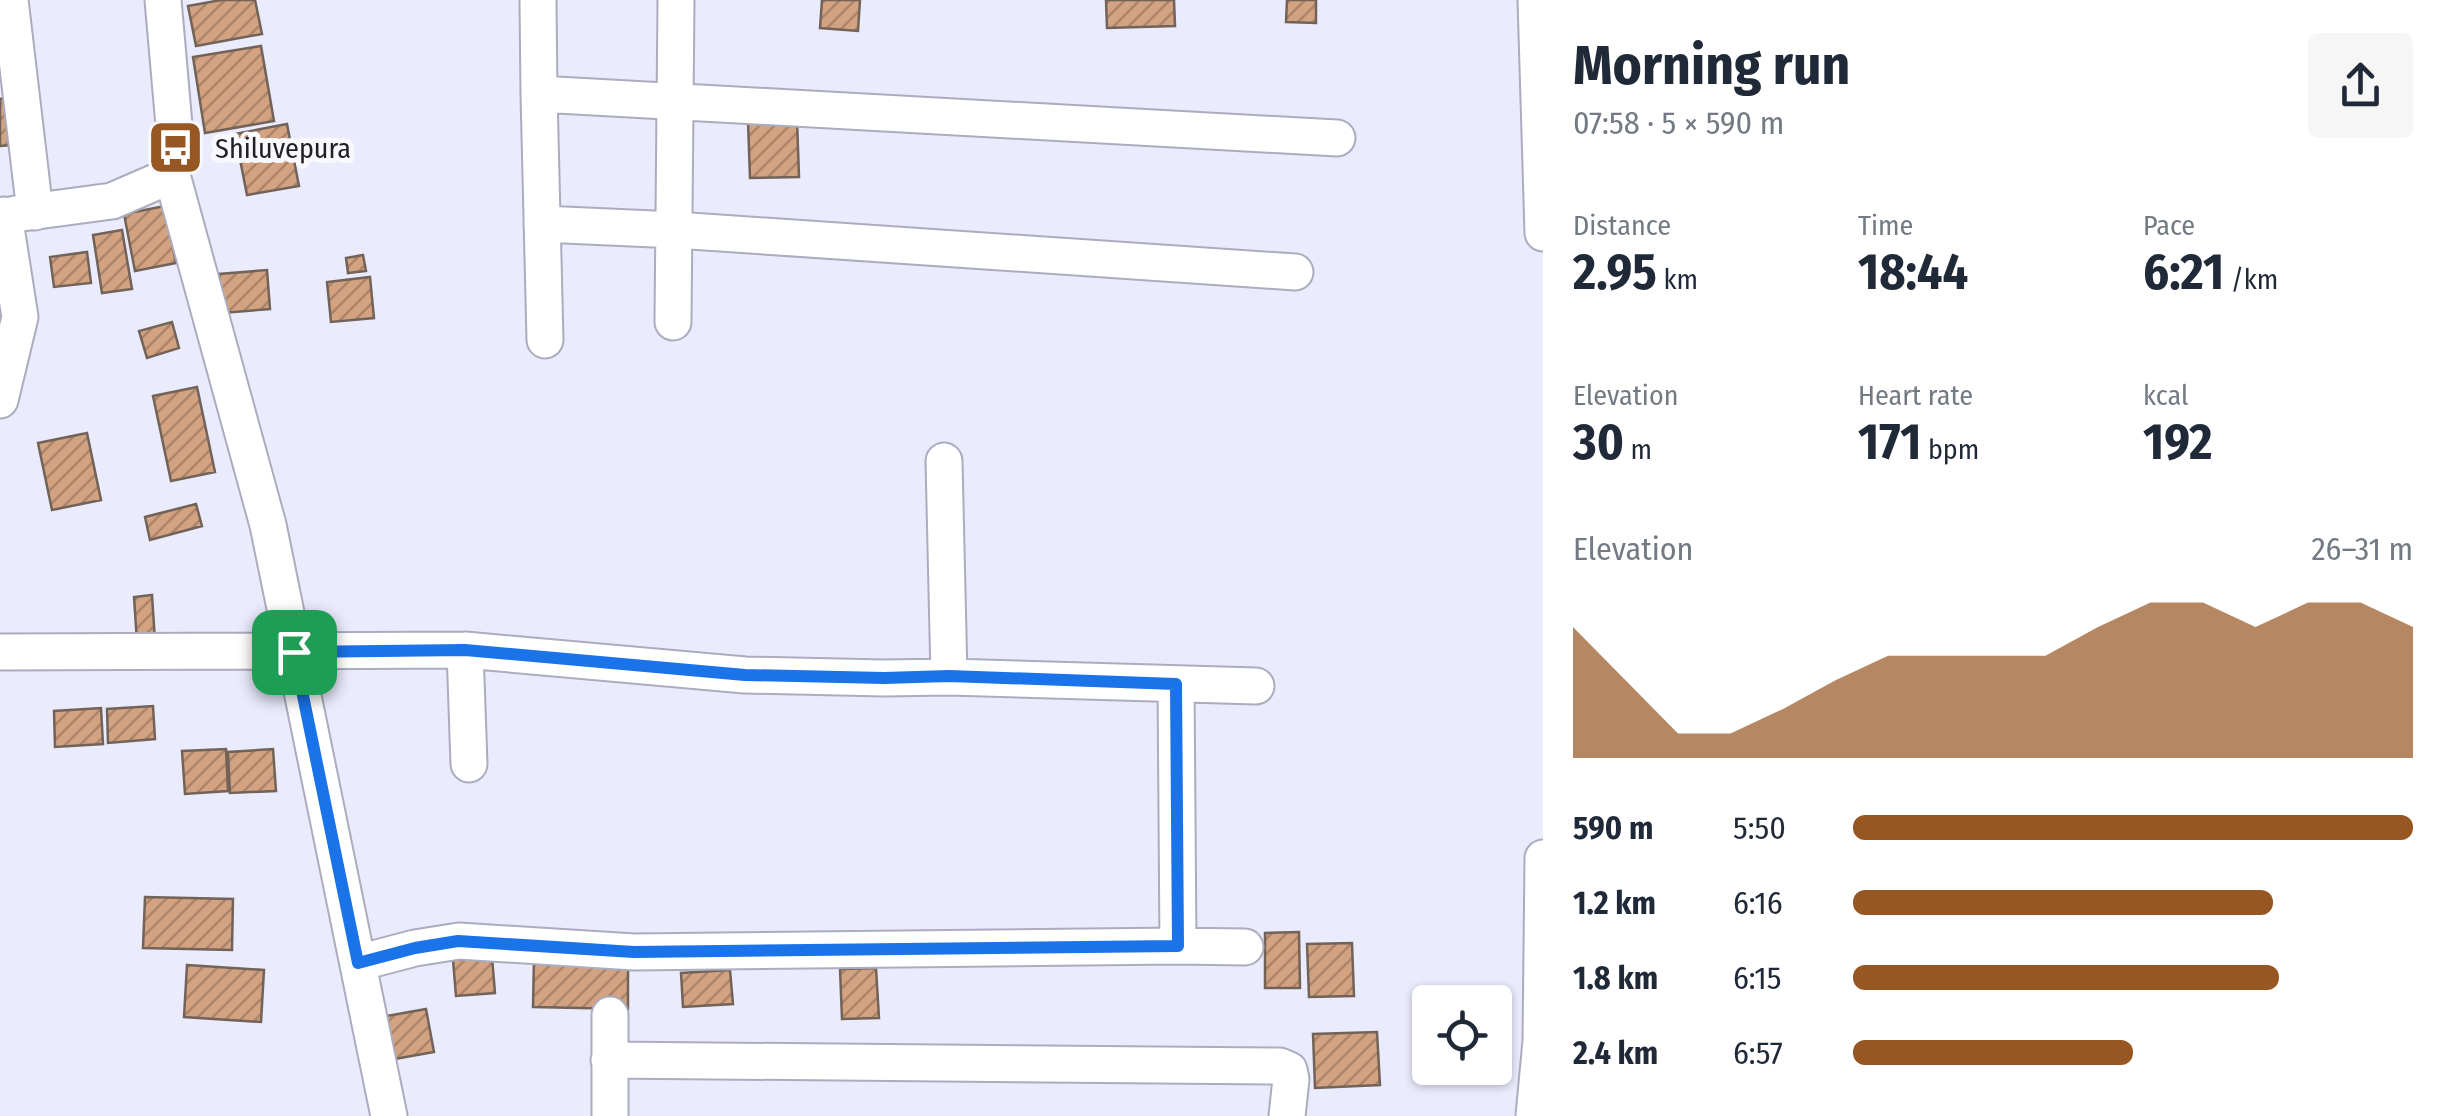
<!DOCTYPE html>
<html lang="en">
<head>
<meta charset="utf-8">
<style>
	:root { --surface:#fff; --page:#f6f6f7; --text:#1f2937; --muted:#747a83; --accent:#975722 }
	body { margin:0; font-family:"Fira Sans Condensed",sans-serif; background:var(--page); color:var(--text); height:100vh; display:flex; flex-direction:column; font-size:38px; white-space:nowrap }
	* { box-sizing:border-box; margin:0 }
	p { font-size:32px; color:var(--muted) }
	.icon { flex:none; width:55px; height:55px; fill:none; stroke:currentColor; stroke-width:2; stroke-linecap:round; stroke-linejoin:round }
	.map { position:relative; flex:1; overflow:hidden }
	.sheet { display:flex; flex-direction:column; background:var(--surface); width:900px }
	.sheet>* { flex:none }
	.fabs { position:absolute; left:1412px; top:985px; display:grid; gap:20px }
	.fabs a { display:grid; place-items:center; width:100px; height:100px; border-radius:10px; background:var(--surface); box-shadow:0 2px 8px #0004; font-size:50px }
	.pin { position:absolute; display:grid; place-items:center; width:85px; height:85px; color:#fff; margin:-42px; border-radius:20px; box-shadow:0 5px 15px #0006 }
	.round { display:grid; place-items:center; flex:none; width:105px; height:105px; border-radius:10px; background:var(--page) }
	.headline { display:flex; align-items:center; justify-content:space-between; height:170px; padding:0 30px }
	h1 { font-size:55px; font-weight:700; line-height:75px }
	.metrics { display:grid; grid-template-columns:repeat(3,1fr); gap:15px; height:170px; padding:10px 30px }
	.metrics div { display:grid; align-content:center }
	.metrics b { font-size:50px; font-weight:700 }
	.metrics small { font-size:28px; font-weight:400 }
	.metrics p { font-size:28px }
	.chart { height:280px; padding:20px 30px }
	.chart p { display:flex; justify-content:space-between }
	.chart svg { width:100%; height:180px; margin-top:10px; fill:var(--accent); opacity:.7 }
	ul { padding:0 30px; list-style:none; font-size:32px }
	li { display:grid; grid-template-columns:160px 120px 1fr; align-items:center; height:75px }
	li i { height:25px; border-radius:12px; background:var(--accent) }
	main { display:flex; flex:1; min-height:0 }
	.map>svg:first-child { display:block }
	.building { fill:url(#building-hatch); stroke:#726359; stroke-width:2.5 }
	.lines { fill:none; stroke-linecap:round; stroke-linejoin:round }
	.minor-casing { stroke:#abacbd; stroke-width:39 }
	.minor { stroke:#fff; stroke-width:35 }
	.route-casing { stroke:#fff; stroke-width:20 }
	.route { stroke:#1a73e8; stroke-width:12 }
	.labels { text-anchor:middle; dominant-baseline:central; stroke-width:10; stroke-linejoin:round; paint-order:stroke }
	.poi-label { font-size:28px; fill:#202127; stroke:#f9f9fd; text-anchor:start }
</style>
</head>
<body>
<main>
<div class="map">
<svg width="1543" height="1116" viewBox="0 0 1543 1116">
	<defs>
		<pattern id="building-hatch" width="6" height="6" patternUnits="userSpaceOnUse" patternTransform="scale(2.5)"><rect width="6" height="6" fill="#d3a280"/><path d="M-1 1l2-2M0 6l6-6M5 7l2-2" fill="none" stroke="#ab8469"/></pattern>
	</defs>
	<rect width="100%" height="100%" fill="#eaebfd"/>
	<path class="building" d="M221,0H255L262,34L196,46L188,6Z
		M822,0H860L858,31L820,28Z
		M1106,0H1174L1175,26L1107,28Z
		M1287,0H1316V23L1286,22Z
		M261,46L274,121L205,133L193,57Z
		M6,98L12,145L0,146V99Z
		M797,120L799,177L750,178L748,121Z
		M287,124L299,186L247,195L235,134Z
		M165,206L176,263L135,271L124,214Z
		M122,230L132,289L102,293L93,235Z
		M87,252L91,283L54,287L50,257Z
		M363,255L366,271L348,273L346,258Z
		M267,270L270,309L222,313L219,274Z
		M370,277L374,318L331,322L327,282Z
		M172,322L179,348L147,358L139,331Z
		M197,387L215,472L171,481L153,396Z
		M87,433L101,500L52,510L38,443Z
		M196,504L202,526L150,540L145,517Z
		M152,595L155,641L137,642L134,597Z
		M153,706L155,739L108,743L107,709Z
		M101,708L103,744L55,747L54,711Z
		M226,749L228,791L185,794L182,751Z
		M273,749L276,791L230,793L228,752Z
		M145,897L233,899L232,950L143,948Z
		M1299,932L1300,988H1265V933Z
		M1352,943L1354,996L1309,997L1307,944Z
		M492,957L495,993L456,996L453,960Z
		M534,959L628,961V1009L533,1007Z
		M187,965L264,970L261,1022L184,1017Z
		M876,968L879,1018L842,1019L840,969Z
		M730,970L733,1004L683,1007L681,973Z
		M426,1009L434,1052L389,1060L381,1017Z
		M1377,1032L1380,1085L1315,1088L1313,1034Z"/>
	<g class="lines">
		<defs>
			<path id="minor" d="M10,0L35,212
				M163,0L176,148L172,175L268,525L389,1116
				M538,0L539,94L1337,138
				M1536,0L1543,233
				M539,94L545,340
				M15,214L112,201L172,175
				M542,224L676,230L1295,272
				M673,322L676,0
				M0,400L20,317L4,215
				M944,461L949,677
				M465,650L469,764
				M0,652L465,650L745,675L884,678L949,677L1256,686
				M1176,684L1178,946
				M358,963L415,948L459,941L634,952L1178,946L1245,947
				M610,1015V1116
				M609,1060L1280,1066L1289,1070L1291,1079L1287,1116
				M1534,1116L1541,1041L1543,858"/>
		</defs>
		<use href="#minor" class="minor-casing"/>
		<use href="#minor" class="minor"/>
	</g>
	<g class="lines">
		<defs>
			<path id="route" d="M465,650L745,675L884,678L949,676L1176,684L1178,946L634,952L458,941L415,948L358,963L294,652Z"/>
		</defs>
		<use href="#route" class="route-casing"/>
		<use href="#route" class="route"/>
	</g>
	<defs>
		<symbol id="bus-square" viewBox="-11 -11 22 22"><rect x="-9" y="-9" width="18" height="18" rx="4" fill="#975722" stroke="#f9f9fd"/><path d="M-5-6H5V4H4V6H2V4H-2V6H-4V4H-5ZM-3.5-4V0h7V-4ZM-3.5 1.2v1.5H-2V1.2ZM2 1.2v1.5H3.5V1.2Z" fill="#fff"/></symbol>
	</defs>
	<g fill-rule="evenodd">
		<use href="#bus-square" x="144" y="116" width="63" height="63"/>
	</g>
	<g class="labels">
		<g class="poi-label">
			<text x="215" y="148">Shiluvepura</text>
		</g>
	</g>
</svg>
<div class="fabs">
<a><svg class="icon" aria-label="locate" viewBox="0 0 24 24"><circle cx="12" cy="12" r="6"/><path d="M12 2v4M12 18v4M2 12h4M18 12h4"/></svg></a>
</div>
<div class="pin" style="left:294px;top:652px;background:#1e9e55"><svg class="icon" aria-label="arrive" viewBox="0 0 24 24"><path d="M6 21V4h12l-3 4 3 4H6"/></svg></div>
</div>
<section class="sheet">
<div class="headline"><div><h1>Morning run</h1><p>07:58 · 5 × 590 m</p></div><a class="round"><svg class="icon" aria-label="share" viewBox="0 0 24 24"><path d="M12 15V3M7 8l5-5 5 5M5 13v7h14v-7"/></svg></a></div>
<div class="metrics">
<div><p>Distance</p><b>2.95<small> km</small></b></div>
<div><p>Time</p><b>18:44</b></div>
<div><p>Pace</p><b>6:21<small> /km</small></b></div>
</div>
<div class="metrics">
<div><p>Elevation</p><b>30<small> m</small></b></div>
<div><p>Heart rate</p><b>171<small> bpm</small></b></div>
<div><p>kcal</p><b>192</b></div>
</div>
<div class="chart"><p><span>Elevation</span>26–31 m</p>
<svg viewBox="0 0 160 44" preserveAspectRatio="none"><path d="M0 44V12L10 25L20 38L30 38L40 32L50 25L60 19L70 19L80 19L90 19L100 12L110 6L120 6L130 12L140 6L150 6L160 12V44z"/></svg>
</div>
<ul>
<li><b>590 m</b>5:50<i style="width:100%"></i></li>
<li><b>1.2 km</b>6:16<i style="width:75%"></i></li>
<li><b>1.8 km</b>6:15<i style="width:76%"></i></li>
<li><b>2.4 km</b>6:57<i style="width:50%"></i></li>
</ul>
</section>
</main>
</body>
</html>
